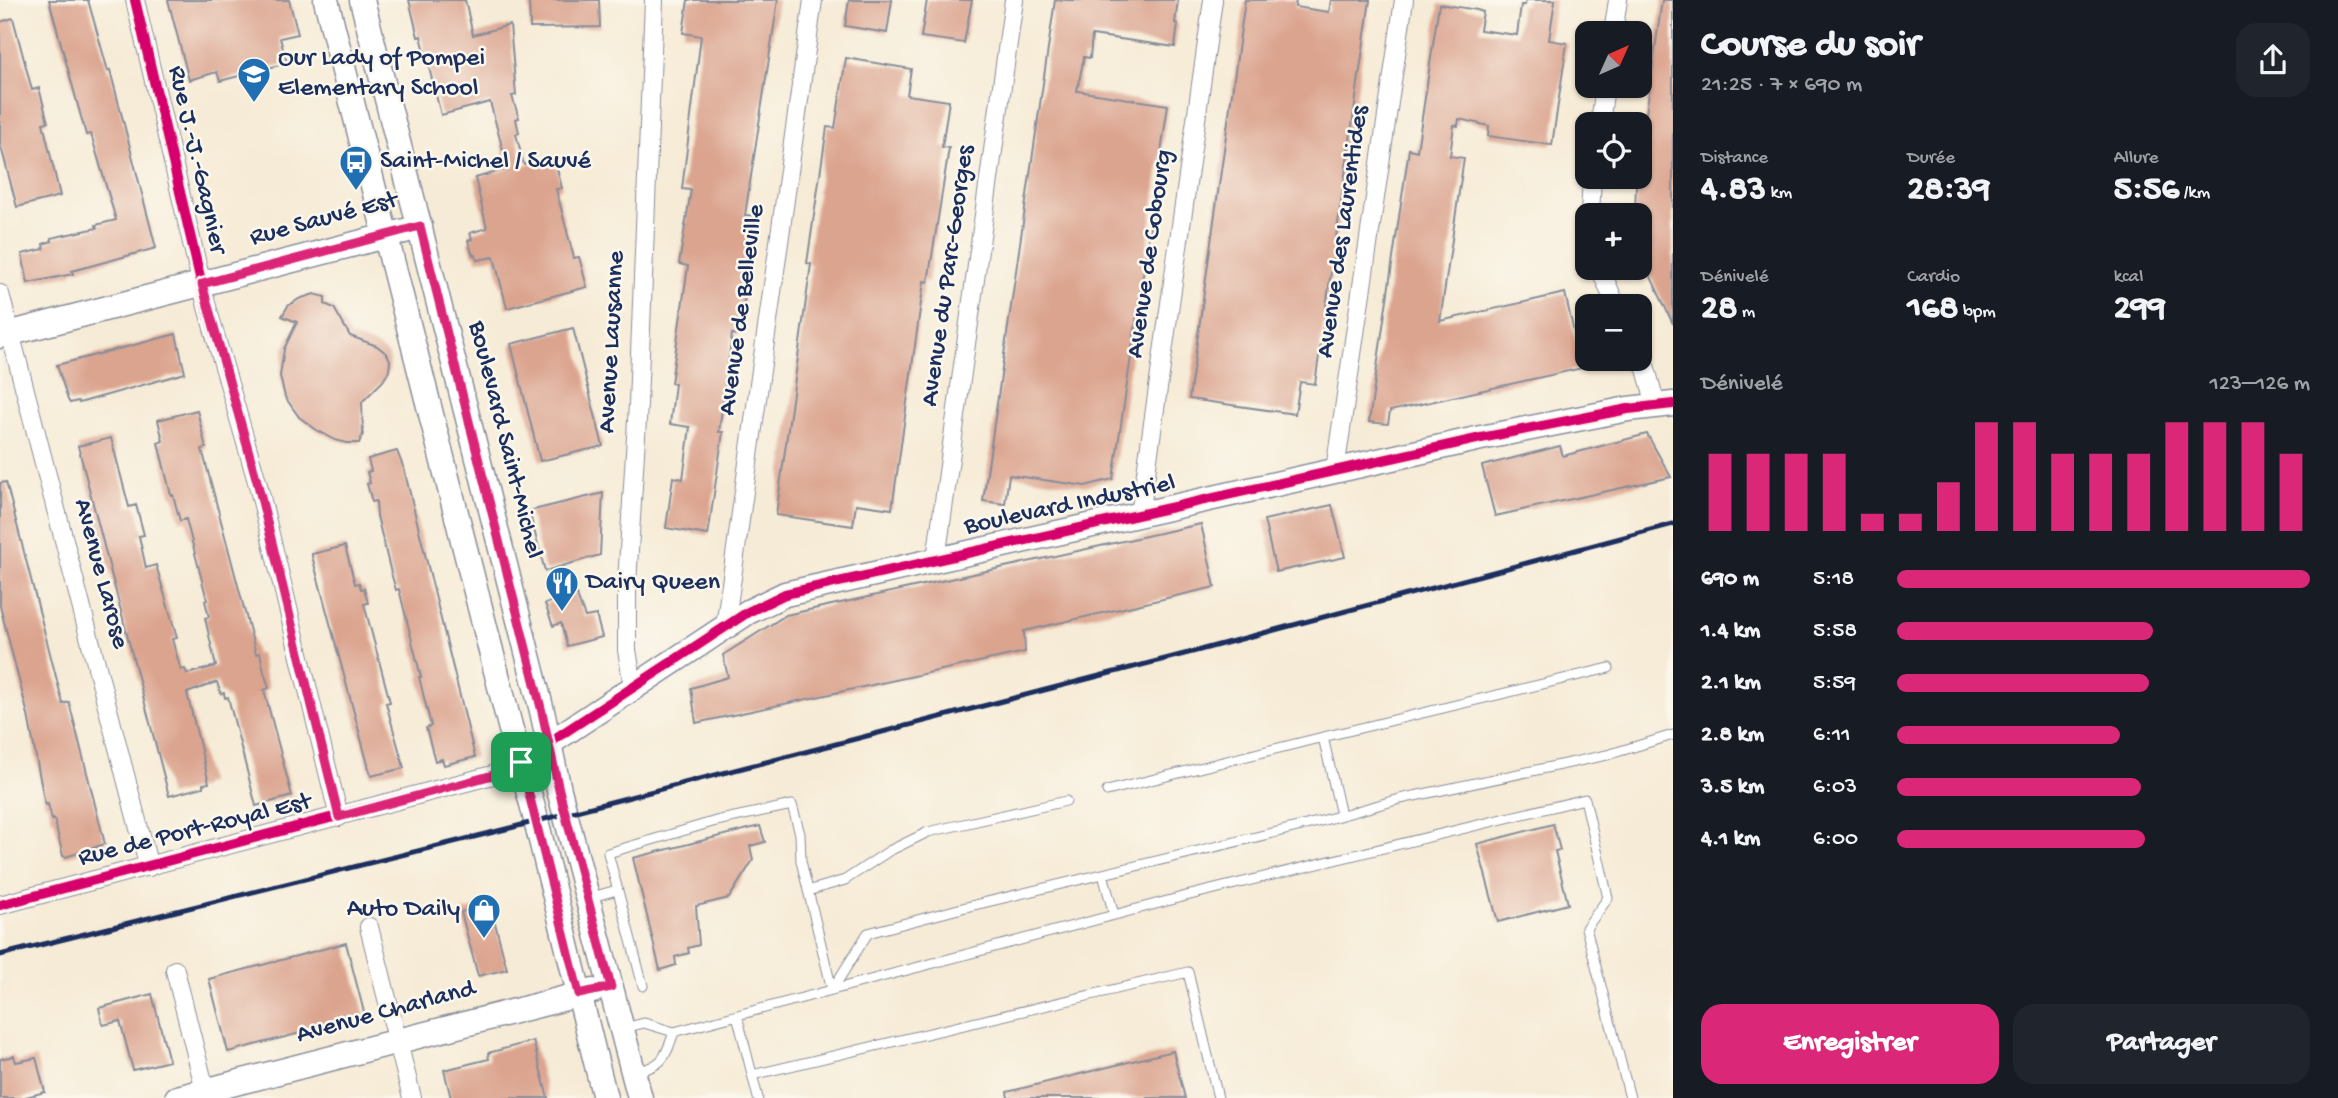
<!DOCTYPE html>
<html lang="fr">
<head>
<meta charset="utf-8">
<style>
	:root { --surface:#171b24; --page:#20242c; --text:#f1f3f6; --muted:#9ea1a6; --accent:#db2777 }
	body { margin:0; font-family:"Gochi Hand",sans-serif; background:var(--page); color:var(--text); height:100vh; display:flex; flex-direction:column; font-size:26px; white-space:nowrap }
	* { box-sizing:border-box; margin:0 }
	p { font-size:23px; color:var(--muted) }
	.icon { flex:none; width:38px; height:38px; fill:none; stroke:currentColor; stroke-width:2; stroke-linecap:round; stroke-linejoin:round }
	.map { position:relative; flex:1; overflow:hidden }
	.details { display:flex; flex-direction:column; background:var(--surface); width:665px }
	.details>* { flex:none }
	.needle { width:46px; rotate:45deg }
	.tools { position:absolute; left:1575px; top:21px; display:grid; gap:14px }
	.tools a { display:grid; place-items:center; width:77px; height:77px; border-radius:14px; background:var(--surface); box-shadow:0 2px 5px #0004; font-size:35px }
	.pin { position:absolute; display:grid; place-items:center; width:60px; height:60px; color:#fff; margin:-30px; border-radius:14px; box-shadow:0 4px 10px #0006 }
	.round { display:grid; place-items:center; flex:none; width:74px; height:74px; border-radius:21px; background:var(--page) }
	.overview { display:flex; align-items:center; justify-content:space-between; height:119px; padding:0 28px }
	h1 { font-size:38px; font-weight:800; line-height:52px }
	.metrics { display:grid; grid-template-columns:repeat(3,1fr); gap:10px; height:119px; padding:7px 28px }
	.metrics div { display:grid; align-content:center }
	.metrics b { font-size:35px; font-weight:800 }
	.metrics small { font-size:19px; font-weight:400 }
	.metrics p { font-size:19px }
	.chart { height:196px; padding:14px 28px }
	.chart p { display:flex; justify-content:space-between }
	.chart svg { width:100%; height:126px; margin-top:7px; stroke:var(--accent); stroke-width:6 }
	.primary-button { display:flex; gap:14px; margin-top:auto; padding:14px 28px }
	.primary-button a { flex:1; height:80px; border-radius:21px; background:var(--accent); color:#fff; font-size:28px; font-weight:800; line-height:80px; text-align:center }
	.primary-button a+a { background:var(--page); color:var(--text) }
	ul { padding:0 28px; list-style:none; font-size:23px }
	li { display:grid; grid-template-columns:112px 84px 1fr; align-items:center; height:52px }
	li i { height:18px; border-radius:9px; background:var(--accent) }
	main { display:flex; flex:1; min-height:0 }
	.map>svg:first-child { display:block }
	.building { fill:#dba48f }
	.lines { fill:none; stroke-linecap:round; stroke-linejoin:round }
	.lane-casing { stroke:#888d9a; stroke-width:11 }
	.street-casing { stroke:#888d9a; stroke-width:20 }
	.secondary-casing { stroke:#888d9a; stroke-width:27 }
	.lane { stroke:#fff; stroke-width:9 }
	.street { stroke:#fff; stroke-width:18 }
	.secondary { stroke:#fff; stroke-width:24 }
	.rail { stroke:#1b2f5e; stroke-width:5 }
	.cycleway-casing { stroke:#fbf7ec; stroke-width:15 }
	.cycleway { stroke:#d6006c; stroke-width:10 }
	.route-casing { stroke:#fff; stroke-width:14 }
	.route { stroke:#db2777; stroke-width:9 }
	.labels { text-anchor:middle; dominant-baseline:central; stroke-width:5; stroke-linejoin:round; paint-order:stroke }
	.poi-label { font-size:26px; fill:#1b2f5e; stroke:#fbf7ec; text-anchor:start }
	.street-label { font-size:26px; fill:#1b2f5e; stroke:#fbf7ec }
</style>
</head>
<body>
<main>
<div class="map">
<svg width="1673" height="1098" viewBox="0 0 1673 1098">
	<rect width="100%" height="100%" fill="#fbf7ec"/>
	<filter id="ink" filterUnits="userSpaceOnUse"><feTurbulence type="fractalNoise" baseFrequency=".0143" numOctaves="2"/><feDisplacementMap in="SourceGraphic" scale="14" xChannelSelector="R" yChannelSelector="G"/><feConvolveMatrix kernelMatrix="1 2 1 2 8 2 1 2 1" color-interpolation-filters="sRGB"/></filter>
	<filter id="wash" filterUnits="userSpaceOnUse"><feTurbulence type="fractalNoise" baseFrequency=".00686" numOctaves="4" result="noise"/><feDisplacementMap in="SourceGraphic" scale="28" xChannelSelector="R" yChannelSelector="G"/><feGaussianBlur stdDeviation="1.57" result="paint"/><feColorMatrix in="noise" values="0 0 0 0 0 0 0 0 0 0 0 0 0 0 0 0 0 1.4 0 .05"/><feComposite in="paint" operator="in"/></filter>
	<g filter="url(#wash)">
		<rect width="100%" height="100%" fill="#f6ebd6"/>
		<g id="blocks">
			<path class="building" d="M49,0H88L108,71L110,70L156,248L72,271L73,274L28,283L22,254L44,249L43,244L52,241L51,238L97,228L96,225L116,220L91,134L86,135Z
				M168,0H289L298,34L280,38L287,63L220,81L217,72L189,80Z
				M409,0H465L473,35L510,25L516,95L512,96L519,118L516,119L519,133L516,134L524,165L554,157L562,188L556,189L574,258L579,257L587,287L507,308L494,257L477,260L475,255H473L468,241L472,239L470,233L487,228L475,178L508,169L490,102L441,115L421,36L418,37Z
				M529,0H599L600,27L530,28Z
				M688,0H778L745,215L754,216L744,281H747L739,335L732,334L719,432H723L708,535L666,528L673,477L683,479L690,427L670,424L675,384L671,383L688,266L679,264L691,190L682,189L701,36L683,33Z
				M849,0H892L887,33L845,26Z
				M927,0H972L964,43L921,37Z
				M1055,0H1178L1175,23L1178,24L1175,47L1092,35L1090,58L1084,57L1077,91L1168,105L1113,479L1085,486L1009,475L1005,504L983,501Z
				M1245,0H1296L1295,7L1329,12L1331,0H1370L1315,384L1300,382L1295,414L1189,399Z
				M1526,0H1555L1549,40L1567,43L1552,145L1488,136L1489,126L1459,119L1458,126L1454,125L1450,156L1464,158L1440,321L1565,293L1582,368L1390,411L1388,424L1369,422L1409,149L1417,151L1439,4L1477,10L1483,12L1480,30L1517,35L1521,5H1525Z
				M1662,0H1673V324L1644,262L1640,244V215H1635L1636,184L1637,177H1640V156Z
				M13,18L32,90L39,88L48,122L43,123L60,196L17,207L0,143V22Z
				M846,58L911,69L907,95L949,101L942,147L949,148L928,282L924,281L892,509L856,504L853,526L776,515L811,264L807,263L827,127L835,128Z
				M314,294L325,297V304L334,308L350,336L377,346L387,354L390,360L389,371L383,381L362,402L363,434L359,443H347L335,440L318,431L299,417L285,397L280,376L284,349L297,322L282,316L288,306L299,299Z
				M573,328L603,446L540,461L511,344Z
				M176,334L185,373L79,403L78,401L70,403L68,400L57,365Z
				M197,410L206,448L202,449L256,654L260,653L264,672L269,688L264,690L292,796L256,806L228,697L225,698L224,693L221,694L217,682L187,693L209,783L203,784V787L169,796L78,446L111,438L129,507L136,505L144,535L139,536L146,568L156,565L177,638L172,639L181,670L185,669L187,674L216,666L205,618L209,617L205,601L207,600L197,561L186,519L180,521L173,495H171L158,443L163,441L158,420Z
				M1647,434L1671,477L1495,516L1482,466L1560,446L1563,456Z
				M397,451L404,469L475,757L444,765L442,759L435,761L426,728L431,726L419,677H421L399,589L396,590L390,569L377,516L376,501L372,502L367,484L370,483L367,472L371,471L368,459Z
				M6,482L63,704L69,702L105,844L66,857L63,856L54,819L52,820L48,804L45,805L28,715L0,606V483Z
				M603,493L600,555L545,571L529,511Z
				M1332,505L1345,557L1276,572L1264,520Z
				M1201,524L1215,587L1024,631L1025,652L696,723L691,688L728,677L723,655L786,615Z
				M345,546L355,584L359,583L361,589L364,588L368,603L364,604L390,702L386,703L404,768L371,776L312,556V554Z
				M576,593L585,617L596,615L602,637L567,646L561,623L553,626L545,604Z
				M1553,824L1560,850L1555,851L1568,904L1498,922L1477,844Z
				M760,826L765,842L750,846L753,860L729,898L696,906L699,945L688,948L689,953L675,957L676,965L660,970L633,858Z
				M490,904L507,969L478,976L461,912Z
				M346,943L365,1016L228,1052L209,979Z
				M152,994L169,1061L133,1070L120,1021L103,1025L99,1008Z
				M533,1041L548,1098H451L444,1070L489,1059L488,1053Z
				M1173,1051L1185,1098H1008L1007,1092Z
				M14,1056L16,1062L36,1058L45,1092L22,1098H0V1059Z"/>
		</g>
	</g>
	<g filter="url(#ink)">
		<use href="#blocks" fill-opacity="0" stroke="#888d9a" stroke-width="2"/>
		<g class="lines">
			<defs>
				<path id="lane" d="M1323,737L1609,668
					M1107,791L1323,737L1341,815
					M1103,874L1114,915
					M808,891L845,880L889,851L928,832L1066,801
					M588,898L617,890
					M643,986L608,853L716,821L792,805L800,834L801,861L832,990L1186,896L1585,799L1608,898L1586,928L1630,1098
					M737,1015L758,1098
					M624,1028L644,1023L674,1032L832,990L868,933L966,907L1310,824L1400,799L1607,755L1673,735
					M636,1072C664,1065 665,1058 674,1032
					M752,1075L1188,972L1218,1098"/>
				<path id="street" d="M135,0L207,307L258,485L339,817
					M1613,33L1618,0
					M1600,124L1605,86
					M1590,215L1592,177
					M1600,268L1616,306
					M0,294L149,867
					M1640,356L1646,369L1656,405
					M1335,470L1404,0
					M1140,515L1213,0
					M936,559L1014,0
					M725,627L813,0
					M633,686L627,650V583L638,404L654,0
					M0,905L504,772L521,762
					M369,927L412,1098
					M175,970L207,1098"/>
				<path id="secondary" d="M326,0L510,726L532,804L605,1098
					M362,0L542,711L559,790L640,1098
					M0,336L420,227
					M521,762L748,612L785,594L1481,438L1628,409L1673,404
					M177,1098L593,991"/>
			</defs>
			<use href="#lane" class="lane-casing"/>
			<use href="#street" class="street-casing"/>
			<use href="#secondary" class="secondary-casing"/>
			<use href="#lane" class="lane"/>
			<use href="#street" class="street"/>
			<use href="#secondary" class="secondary"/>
			<path class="rail" d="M0,955L510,828L1196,651L1673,524"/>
			<defs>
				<path id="cycleway" d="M135,0L207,307L258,485L339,817
					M0,905L504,772L748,612L785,594L1481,438L1628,409L1673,404"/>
			</defs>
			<use href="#cycleway" class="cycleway-casing"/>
			<use href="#cycleway" class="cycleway"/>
		</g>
	</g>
	<g class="lines" filter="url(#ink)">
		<defs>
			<path id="route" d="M420,226L542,712L559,790L611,987L579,994L521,762L504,772L339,817L258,485L202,284Z"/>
		</defs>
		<use href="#route" class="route-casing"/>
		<use href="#route" class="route"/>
	</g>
	<defs>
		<symbol id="school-pin" viewBox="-11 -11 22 30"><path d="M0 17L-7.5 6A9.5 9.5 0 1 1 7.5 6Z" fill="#1f6fb2" stroke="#fbf7ec"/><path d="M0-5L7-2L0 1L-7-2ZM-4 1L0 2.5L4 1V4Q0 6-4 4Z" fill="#fff"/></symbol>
		<symbol id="bus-pin" viewBox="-11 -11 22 30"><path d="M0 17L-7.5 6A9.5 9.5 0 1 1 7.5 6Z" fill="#1f6fb2" stroke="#fbf7ec"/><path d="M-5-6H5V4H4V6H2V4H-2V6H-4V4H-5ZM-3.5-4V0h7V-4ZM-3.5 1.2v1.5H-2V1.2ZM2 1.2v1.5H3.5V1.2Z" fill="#fff"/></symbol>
		<symbol id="restaurant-pin" viewBox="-11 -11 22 30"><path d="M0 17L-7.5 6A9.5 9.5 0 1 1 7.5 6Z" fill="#1f6fb2" stroke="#fbf7ec"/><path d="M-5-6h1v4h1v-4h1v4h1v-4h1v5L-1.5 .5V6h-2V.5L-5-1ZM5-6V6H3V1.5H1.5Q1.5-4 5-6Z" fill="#fff"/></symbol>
		<symbol id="shop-pin" viewBox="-11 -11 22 30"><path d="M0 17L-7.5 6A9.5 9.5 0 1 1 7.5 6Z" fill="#1f6fb2" stroke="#fbf7ec"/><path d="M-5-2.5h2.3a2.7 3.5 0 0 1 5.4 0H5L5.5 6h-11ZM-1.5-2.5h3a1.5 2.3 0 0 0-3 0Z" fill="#fff"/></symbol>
	</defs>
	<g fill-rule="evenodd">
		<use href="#school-pin" x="235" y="55" width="38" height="52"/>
		<use href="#bus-pin" x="337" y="143" width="38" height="52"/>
		<use href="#restaurant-pin" x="543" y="564" width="38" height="52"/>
		<use href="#shop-pin" x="465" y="891" width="38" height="52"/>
	</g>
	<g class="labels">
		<g class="poi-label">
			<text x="278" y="59">Our Lady of Pompei<tspan x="278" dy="30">Elementary School</tspan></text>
			<text x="380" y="162">Saint-Michel / Sauvé</text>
			<text x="586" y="583">Dairy Queen</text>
			<text x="460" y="910" text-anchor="end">Auto Daily</text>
		</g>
		<g class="street-label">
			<text transform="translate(196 160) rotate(77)">Rue J.-J.-Gagnier</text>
			<text transform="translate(324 220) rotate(-15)">Rue Sauvé Est</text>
			<text transform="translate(1344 232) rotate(-82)">Avenue des Laurentides</text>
			<text transform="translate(1151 254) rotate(-82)">Avenue de Cobourg</text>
			<text transform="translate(949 276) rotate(-82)">Avenue du Parc-Georges</text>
			<text transform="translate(743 310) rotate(-82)">Avenue de Belleville</text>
			<text transform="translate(613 342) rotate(-87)">Avenue Lausanne</text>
			<text transform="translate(504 440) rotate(76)">Boulevard Saint-Michel</text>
			<text transform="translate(1070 506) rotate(-12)">Boulevard Industriel</text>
			<text transform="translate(100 574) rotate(75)">Avenue Larose</text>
			<text transform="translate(195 831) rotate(-14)">Rue de Port-Royal Est</text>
			<text transform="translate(386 1013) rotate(-15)">Avenue Charland</text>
		</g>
	</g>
</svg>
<div class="tools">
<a><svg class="needle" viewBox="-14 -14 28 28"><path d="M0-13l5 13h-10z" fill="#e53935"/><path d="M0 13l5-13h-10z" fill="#9ea1a6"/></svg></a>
<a><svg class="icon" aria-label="locate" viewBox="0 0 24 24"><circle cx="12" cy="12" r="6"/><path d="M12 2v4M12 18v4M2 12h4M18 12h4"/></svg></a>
<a>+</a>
<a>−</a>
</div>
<div class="pin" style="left:521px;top:762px;background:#1e9e55"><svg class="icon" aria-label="arrive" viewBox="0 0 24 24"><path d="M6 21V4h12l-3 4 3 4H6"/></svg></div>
</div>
<section class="details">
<div class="overview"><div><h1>Course du soir</h1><p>21:25 · 7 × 690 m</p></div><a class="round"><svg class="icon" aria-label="share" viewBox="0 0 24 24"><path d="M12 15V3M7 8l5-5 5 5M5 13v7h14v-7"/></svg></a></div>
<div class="metrics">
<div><p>Distance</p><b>4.83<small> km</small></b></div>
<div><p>Durée</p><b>28:39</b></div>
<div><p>Allure</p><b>5:56<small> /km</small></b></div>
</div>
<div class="metrics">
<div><p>Dénivelé</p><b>28<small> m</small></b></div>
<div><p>Cardio</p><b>168<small> bpm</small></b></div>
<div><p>kcal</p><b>299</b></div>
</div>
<div class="chart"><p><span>Dénivelé</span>123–126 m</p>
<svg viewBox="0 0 160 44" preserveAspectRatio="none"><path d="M5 44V17M15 44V17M25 44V17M35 44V17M45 44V38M55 44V38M65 44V27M75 44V6M85 44V6M95 44V17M105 44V17M115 44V17M125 44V6M135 44V6M145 44V6M155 44V17"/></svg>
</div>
<ul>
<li><b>690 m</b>5:18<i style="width:100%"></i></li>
<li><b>1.4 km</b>5:58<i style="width:62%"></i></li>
<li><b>2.1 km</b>5:59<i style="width:61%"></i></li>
<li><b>2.8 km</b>6:11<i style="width:54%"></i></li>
<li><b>3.5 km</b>6:03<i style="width:59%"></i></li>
<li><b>4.1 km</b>6:00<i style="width:60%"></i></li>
</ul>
<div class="primary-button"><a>Enregistrer</a><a>Partager</a></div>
</section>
</main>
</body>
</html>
